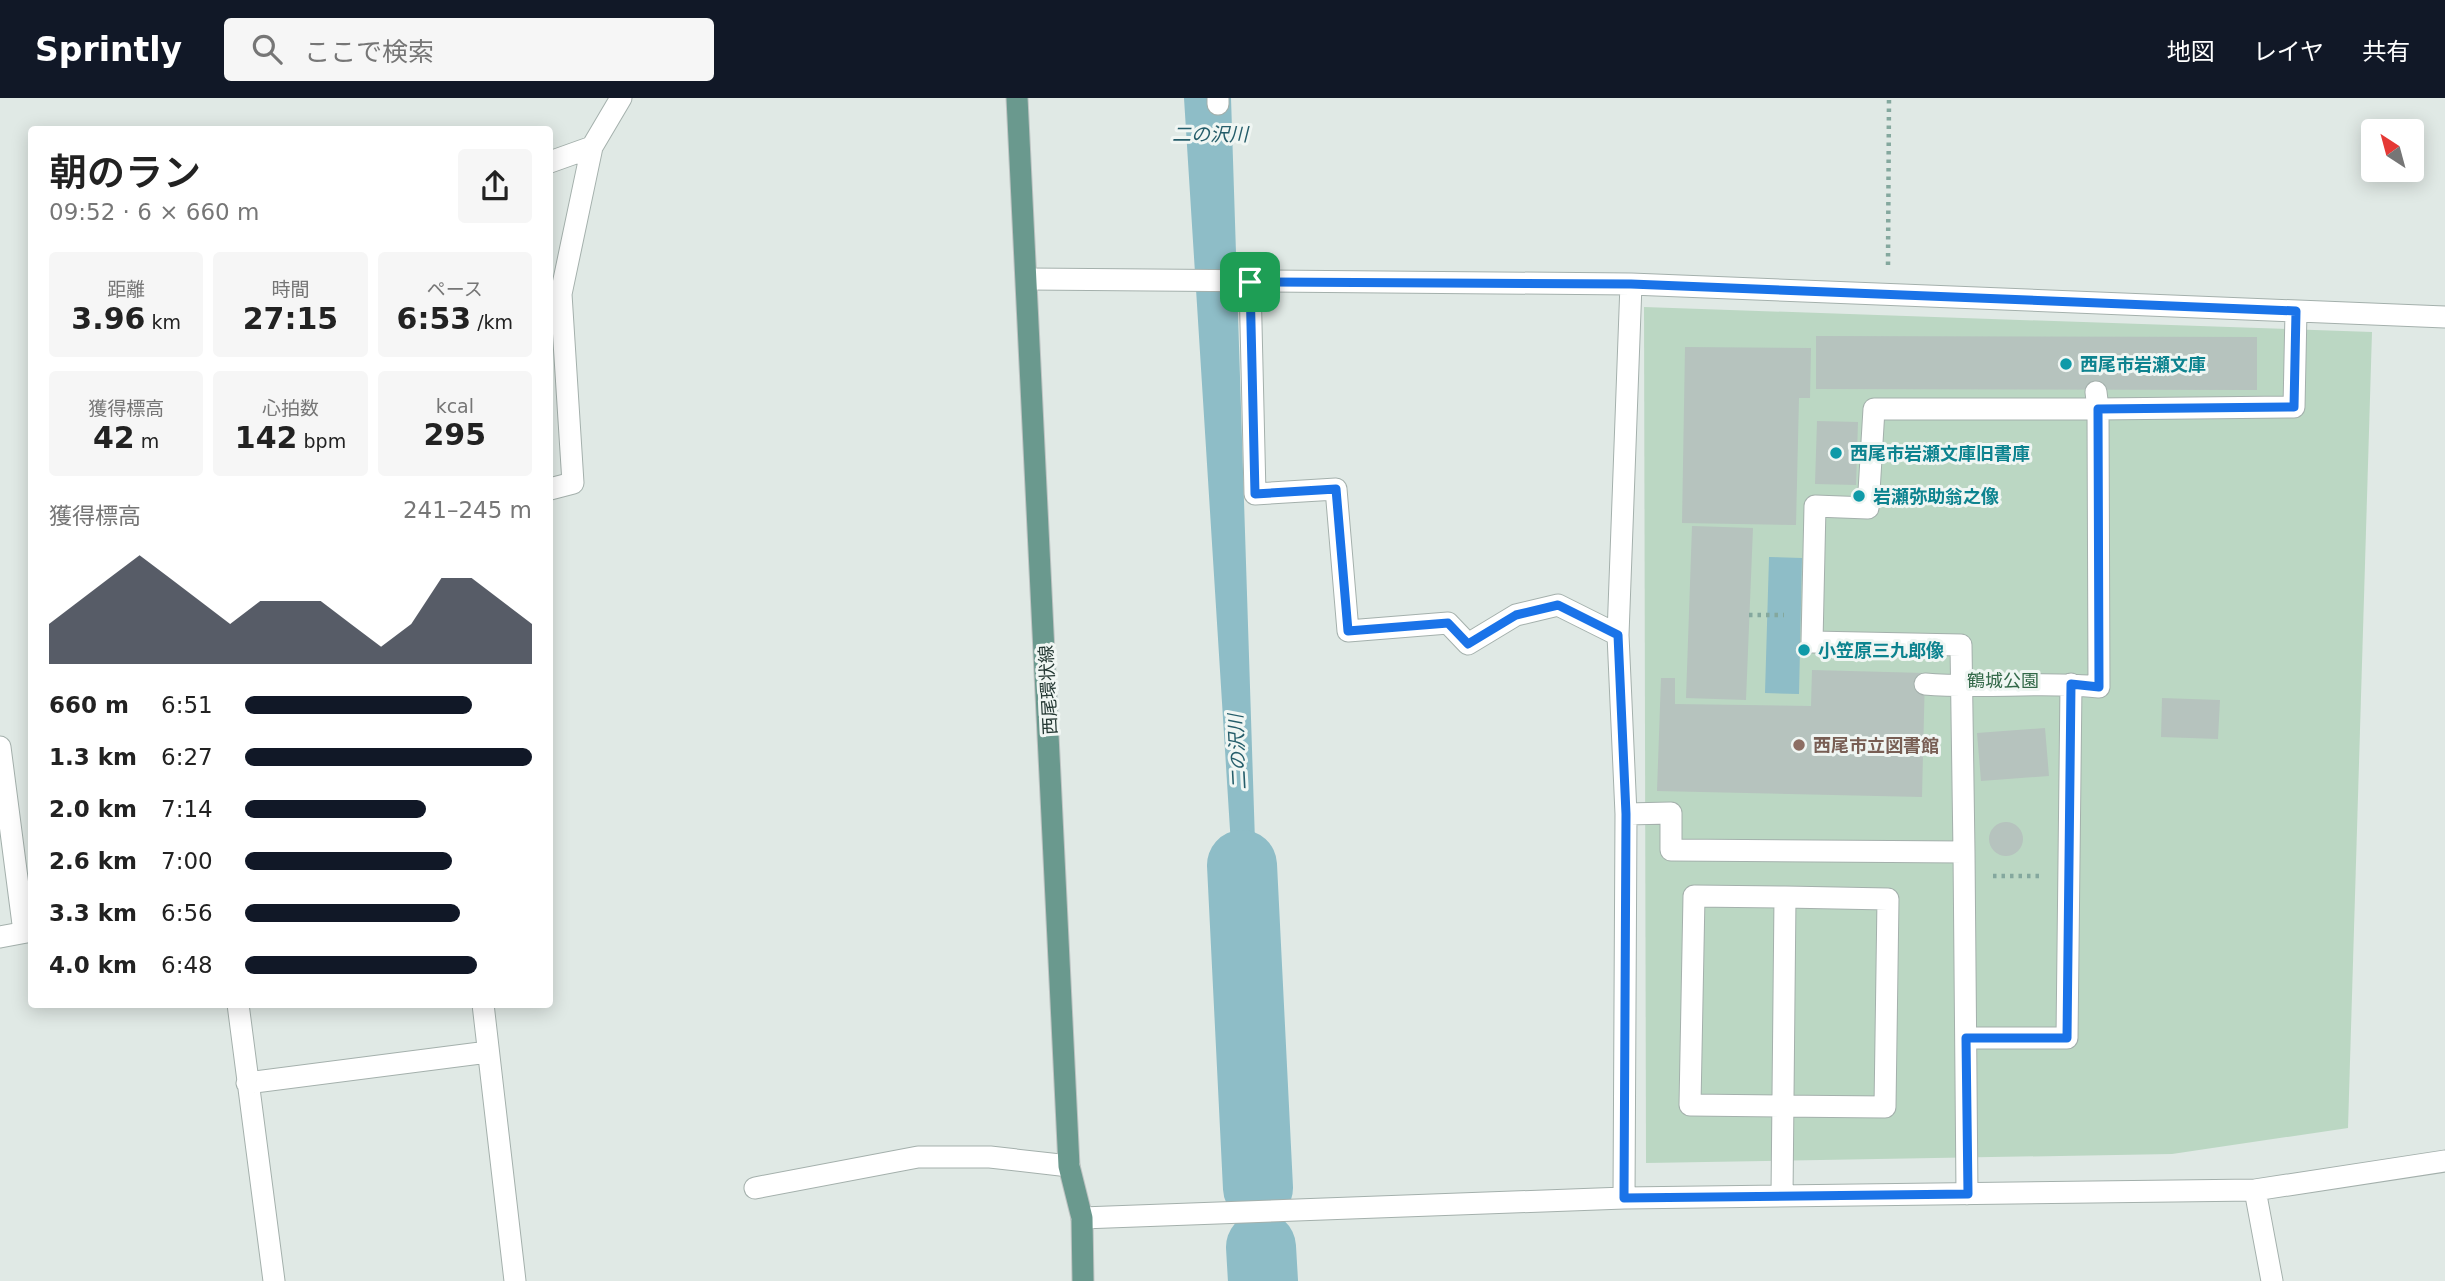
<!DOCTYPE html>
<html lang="ja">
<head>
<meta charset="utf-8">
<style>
	:root { --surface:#fff; --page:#f6f6f6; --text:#222; --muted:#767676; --accent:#111827 }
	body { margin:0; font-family:"DejaVu Sans","Noto Sans JP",sans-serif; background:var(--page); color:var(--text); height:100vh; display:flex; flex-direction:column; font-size:26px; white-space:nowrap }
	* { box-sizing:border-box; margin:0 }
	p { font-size:23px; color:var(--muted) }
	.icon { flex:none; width:38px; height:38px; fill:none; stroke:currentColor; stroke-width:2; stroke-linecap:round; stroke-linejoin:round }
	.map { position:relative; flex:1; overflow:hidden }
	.panel { position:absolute; left:28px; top:28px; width:525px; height:882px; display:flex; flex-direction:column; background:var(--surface); border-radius:7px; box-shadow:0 4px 18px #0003 }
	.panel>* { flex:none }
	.needle { width:46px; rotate:324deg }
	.tools { position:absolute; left:2361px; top:21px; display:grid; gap:14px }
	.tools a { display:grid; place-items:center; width:63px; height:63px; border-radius:7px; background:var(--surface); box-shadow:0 4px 18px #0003; font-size:35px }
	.pin { position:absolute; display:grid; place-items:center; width:60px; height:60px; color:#fff; margin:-30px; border-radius:14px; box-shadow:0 4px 10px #0006 }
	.round { display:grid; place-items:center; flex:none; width:74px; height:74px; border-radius:7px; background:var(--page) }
	.headline { display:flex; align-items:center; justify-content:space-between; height:119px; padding:0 21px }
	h1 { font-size:38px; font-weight:600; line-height:52px }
	.stats { display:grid; grid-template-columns:repeat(3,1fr); gap:10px; height:119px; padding:7px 21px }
	.stats div { display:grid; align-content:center; border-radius:7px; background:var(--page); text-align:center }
	.stats b { font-size:30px; font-weight:600 }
	.stats small { font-size:19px; font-weight:400 }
	.stats p { font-size:19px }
	.chart { height:196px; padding:14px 21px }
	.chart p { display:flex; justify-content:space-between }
	.chart svg { width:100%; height:126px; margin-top:7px; fill:var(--accent); opacity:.7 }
	ul { padding:0 21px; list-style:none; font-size:23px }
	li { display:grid; grid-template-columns:112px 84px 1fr; align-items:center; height:52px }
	li i { height:18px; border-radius:9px; background:var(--accent) }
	header { display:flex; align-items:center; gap:42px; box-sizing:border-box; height:98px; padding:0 35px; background:var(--accent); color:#fff }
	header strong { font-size:33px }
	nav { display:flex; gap:38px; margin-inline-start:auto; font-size:24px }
	.search { width:490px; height:63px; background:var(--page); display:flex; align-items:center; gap:18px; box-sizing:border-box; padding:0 24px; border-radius:7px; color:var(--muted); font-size:26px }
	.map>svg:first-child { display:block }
	.green { fill:#bbd7c3 }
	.water { fill:#8ebdc7 }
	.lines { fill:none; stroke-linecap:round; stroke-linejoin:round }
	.river { stroke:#8ebdc7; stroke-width:70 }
	.building { fill:#b6c3be }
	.minor-casing { stroke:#a4b0ac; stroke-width:23 }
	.major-casing { stroke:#bdc3c2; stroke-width:23 }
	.path { stroke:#84a89e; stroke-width:4.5; stroke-dasharray:3.5 5; stroke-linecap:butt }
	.minor { stroke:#fff; stroke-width:21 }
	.major { stroke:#6a998e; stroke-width:21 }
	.route-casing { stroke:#fff; stroke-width:14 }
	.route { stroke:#1a73e8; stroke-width:9 }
	.culture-dot { fill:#0f9aa8; stroke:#f0f6f3; stroke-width:2.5 }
	.education-dot { fill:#8d6e63; stroke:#f0f6f3; stroke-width:2.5 }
	.labels { text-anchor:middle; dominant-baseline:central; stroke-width:6; stroke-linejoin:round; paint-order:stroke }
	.culture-label { font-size:18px; font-weight:bold; fill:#0d838f; stroke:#f0f6f3; text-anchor:start }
	.park-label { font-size:18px; fill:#326848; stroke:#f0f6f3 }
	.street-label { font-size:18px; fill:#233732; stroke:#f0f6f3 }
	.education-label { font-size:18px; font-weight:bold; fill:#785e54; stroke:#f0f6f3; text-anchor:start }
	.water-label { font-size:19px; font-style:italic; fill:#255d6a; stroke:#f0f6f3 }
</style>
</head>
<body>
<header>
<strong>Sprintly</strong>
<div class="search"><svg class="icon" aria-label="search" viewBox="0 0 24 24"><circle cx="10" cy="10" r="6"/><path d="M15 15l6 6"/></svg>ここで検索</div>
<nav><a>地図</a><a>レイヤ</a><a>共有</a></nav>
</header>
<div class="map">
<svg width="2445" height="1183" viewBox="0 0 2445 1183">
	<rect width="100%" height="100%" fill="#e0e9e5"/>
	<path class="green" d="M1644,209L2372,234L2348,1030L2172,1056L1646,1065Z"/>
	<path class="water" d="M1184,0H1231L1259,868L1238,859Z
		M1769,459L1802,460L1799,596L1765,595Z"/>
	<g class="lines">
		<path class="river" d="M1242,767L1258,1090
			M1261,1149L1263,1183"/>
	</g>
	<path class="building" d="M1816,238L2257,239V292L1816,291Z
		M1685,249L1811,250L1810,300H1799L1796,427L1682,425Z
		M1817,323L1858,324L1856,387L1815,386Z
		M1692,428L1753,430L1746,602L1686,600Z
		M1812,572L1925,575L1922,699L1657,693L1661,580H1675V606L1811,608Z
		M2162,600L2220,602L2218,641L2161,639Z
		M2045,630L2049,678L1981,683L1977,635Z
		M1989 741a17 17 0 1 1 34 0a17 17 0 1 1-34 0Z"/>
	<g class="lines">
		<defs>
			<path id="minor" d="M1218,0V6
				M550,64L592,49L621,0
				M1029,181L1631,186L2445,219
				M1250,184L1255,396L1336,391L1348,533L1448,525L1468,546L1516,517L1558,507L1618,537
				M550,391L573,385L561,196L592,49
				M1925,586C1983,591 2041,583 2099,589L2098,311L2294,309L2296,213
				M0,649L24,834
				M1626,716L1671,715V752L1964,754L1967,1096
				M1964,754L1961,547L1812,544L1815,408L1868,410L1874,311H2098L2096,294
				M0,839L32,833
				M238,906L274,1183
				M483,906L515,1183
				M1966,940H2067L2071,586
				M247,985L488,954
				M755,1090L918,1059H990L1069,1068
				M2255,1092L2272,1183
				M1782,1098L1785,799L1888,801L1885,1009L1690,1007L1694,798L1785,799
				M1624,1100L1626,716L1618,537L1631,186
				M1082,1120L1624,1100L2255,1092L2445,1063"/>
			<path id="major" d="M1017,0L1069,1068L1082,1120L1083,1183"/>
		</defs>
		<use href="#minor" class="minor-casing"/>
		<use href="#major" class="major-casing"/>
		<path class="path" d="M1888,167L1889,0
			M1749,517H1784
			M1993,778H2041"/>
		<use href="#minor" class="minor"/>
		<use href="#major" class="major"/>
	</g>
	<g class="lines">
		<defs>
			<path id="route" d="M1250,184L1631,186L2296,213L2294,309L2098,311L2099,589L2071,586L2067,940H1966L1968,1096L1624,1100L1626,716L1618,537L1558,507L1516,517L1468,546L1448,525L1348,533L1336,391L1255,396Z"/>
		</defs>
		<use href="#route" class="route-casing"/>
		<use href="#route" class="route"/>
	</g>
	<g class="culture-dot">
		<circle cx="2066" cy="266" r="7"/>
		<circle cx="1836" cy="355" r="7"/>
		<circle cx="1859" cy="398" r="7"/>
		<circle cx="1804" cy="552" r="7"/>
	</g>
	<circle class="education-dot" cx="1799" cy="647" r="7"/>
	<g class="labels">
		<g class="culture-label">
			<text x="2080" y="266">西尾市岩瀬文庫</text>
			<text x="1850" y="355">西尾市岩瀬文庫旧書庫</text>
			<text x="1873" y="398">岩瀬弥助翁之像</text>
			<text x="1818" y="552">小笠原三九郎像</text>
		</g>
		<g class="park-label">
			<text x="2003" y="582">鶴城公園</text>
		</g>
		<g class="street-label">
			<text transform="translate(1048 592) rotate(-93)">西尾環状線</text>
		</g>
		<g class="education-label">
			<text x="1813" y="647">西尾市立図書館</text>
		</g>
		<g class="water-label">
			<text x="1210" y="36">二の沢川</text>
			<text transform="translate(1237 654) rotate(-93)">二の沢川</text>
		</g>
	</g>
</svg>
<div class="tools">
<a><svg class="needle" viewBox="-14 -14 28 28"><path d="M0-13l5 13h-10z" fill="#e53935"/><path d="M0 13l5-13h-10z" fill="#767676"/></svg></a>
</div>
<div class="pin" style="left:1250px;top:184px;background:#1e9e55"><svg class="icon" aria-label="arrive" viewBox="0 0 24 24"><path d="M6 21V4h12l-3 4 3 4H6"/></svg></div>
<section class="panel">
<div class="headline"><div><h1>朝のラン</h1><p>09:52 · 6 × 660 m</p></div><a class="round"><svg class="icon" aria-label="share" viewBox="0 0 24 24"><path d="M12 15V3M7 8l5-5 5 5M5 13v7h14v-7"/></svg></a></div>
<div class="stats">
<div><p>距離</p><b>3.96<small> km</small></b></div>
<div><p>時間</p><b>27:15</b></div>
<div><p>ペース</p><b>6:53<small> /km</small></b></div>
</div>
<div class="stats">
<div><p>獲得標高</p><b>42<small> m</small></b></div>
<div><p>心拍数</p><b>142<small> bpm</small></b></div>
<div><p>kcal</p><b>295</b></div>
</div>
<div class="chart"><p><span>獲得標高</span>241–245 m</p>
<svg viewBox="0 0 160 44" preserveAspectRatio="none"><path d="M0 44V30L10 22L20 14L30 6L40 14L50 22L60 30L70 22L80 22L90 22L100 30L110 38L120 30L130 14L140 14L150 22L160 30V44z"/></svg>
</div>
<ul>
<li><b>660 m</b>6:51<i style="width:79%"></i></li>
<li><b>1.3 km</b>6:27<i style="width:100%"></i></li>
<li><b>2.0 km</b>7:14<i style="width:63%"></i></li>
<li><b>2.6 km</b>7:00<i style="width:72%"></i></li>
<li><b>3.3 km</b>6:56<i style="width:75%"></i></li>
<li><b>4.0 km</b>6:48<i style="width:81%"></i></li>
</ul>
</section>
</div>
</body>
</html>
